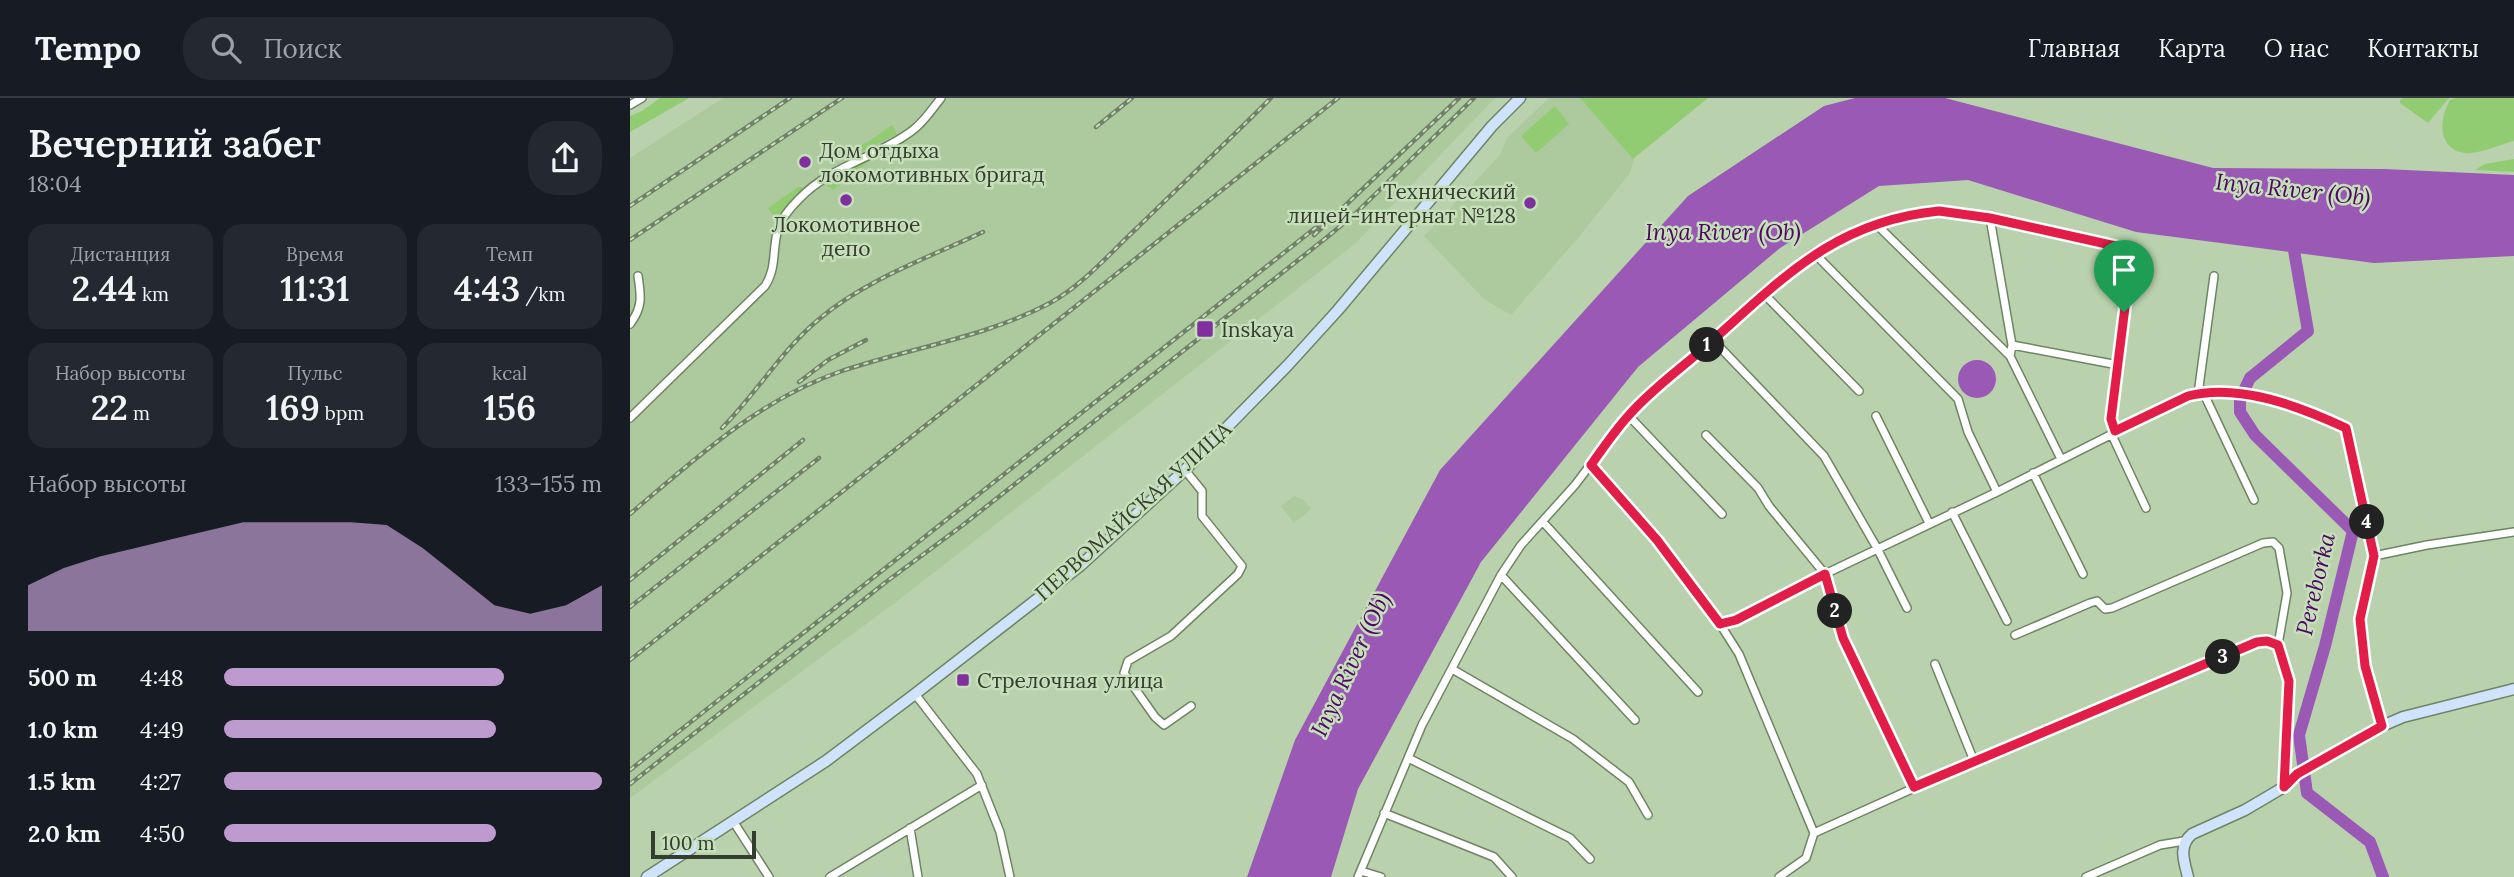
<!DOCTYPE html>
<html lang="ru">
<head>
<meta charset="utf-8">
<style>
	:root { --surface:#171b24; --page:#242831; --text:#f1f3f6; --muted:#9ea1a6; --line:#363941; --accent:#be9bce }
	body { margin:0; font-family:Lora,serif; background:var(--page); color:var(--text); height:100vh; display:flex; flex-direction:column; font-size:26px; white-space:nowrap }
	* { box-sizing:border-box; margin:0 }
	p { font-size:23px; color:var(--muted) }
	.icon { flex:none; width:38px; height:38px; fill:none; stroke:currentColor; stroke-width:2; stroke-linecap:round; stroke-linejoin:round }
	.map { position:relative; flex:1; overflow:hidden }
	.panel { display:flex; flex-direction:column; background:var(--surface); width:630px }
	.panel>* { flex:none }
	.scale { position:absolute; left:21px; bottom:18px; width:105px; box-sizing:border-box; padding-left:7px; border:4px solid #343e2f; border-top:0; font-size:19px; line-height:24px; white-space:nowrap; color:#343e2f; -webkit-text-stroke:5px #c6dfba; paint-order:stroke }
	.pin { position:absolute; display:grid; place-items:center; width:60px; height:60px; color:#fff; margin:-72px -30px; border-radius:50% 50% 50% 0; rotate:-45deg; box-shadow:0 0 7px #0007 }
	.pin .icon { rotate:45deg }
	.km { position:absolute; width:35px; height:35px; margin:-18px; border-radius:50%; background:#222; color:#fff; font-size:19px; line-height:35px; text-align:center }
	.round { display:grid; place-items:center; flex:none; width:74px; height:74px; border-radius:28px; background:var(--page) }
	.headline { display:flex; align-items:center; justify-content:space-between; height:119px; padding:0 28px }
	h1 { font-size:38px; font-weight:600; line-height:52px }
	.stats { display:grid; grid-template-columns:repeat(3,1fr); gap:10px; height:119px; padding:7px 28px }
	.stats div { display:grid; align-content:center; border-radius:18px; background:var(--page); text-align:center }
	.stats b { font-size:35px; font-weight:600 }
	.stats small { font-size:19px; font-weight:400 }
	.stats p { font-size:19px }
	.chart { height:196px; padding:14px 28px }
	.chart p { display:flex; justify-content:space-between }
	.chart svg { width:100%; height:126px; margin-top:7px; fill:var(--accent); opacity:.7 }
	ul { padding:0 28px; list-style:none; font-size:23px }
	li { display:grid; grid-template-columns:112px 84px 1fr; align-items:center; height:52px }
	li i { height:18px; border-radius:9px; background:var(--accent) }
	header { display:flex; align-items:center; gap:42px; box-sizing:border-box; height:98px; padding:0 35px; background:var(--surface); border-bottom:2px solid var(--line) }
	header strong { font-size:33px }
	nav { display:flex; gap:38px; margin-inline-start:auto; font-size:24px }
	.search { width:490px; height:63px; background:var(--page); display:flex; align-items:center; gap:18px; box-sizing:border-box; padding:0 24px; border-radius:28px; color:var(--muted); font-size:26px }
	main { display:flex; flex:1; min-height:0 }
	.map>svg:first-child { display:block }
	.built { fill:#adc99e }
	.green { fill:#92cc72 }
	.water { fill:#9959b4 }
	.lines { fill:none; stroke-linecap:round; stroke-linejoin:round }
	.river { stroke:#9959b4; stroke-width:12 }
	.minor-casing { stroke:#6e8563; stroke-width:10 }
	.secondary-casing { stroke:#6e8563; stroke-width:13 }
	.minor { stroke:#fff; stroke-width:7 }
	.secondary { stroke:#d0e3fc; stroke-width:10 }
	.rail-casing { stroke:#708168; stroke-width:4.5 }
	.rail { stroke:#c6dfba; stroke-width:2; stroke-dasharray:5; stroke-linecap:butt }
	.route-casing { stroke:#fff; stroke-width:14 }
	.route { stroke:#e11d48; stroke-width:9 }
	.poi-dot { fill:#802f9e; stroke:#c6dfba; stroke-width:2.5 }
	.labels { text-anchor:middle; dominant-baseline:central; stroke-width:5; stroke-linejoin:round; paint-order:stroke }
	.poi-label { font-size:21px; fill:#343e2f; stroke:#c6dfba; text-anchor:start }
	.street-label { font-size:21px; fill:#343e2f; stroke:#c6dfba }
	.water-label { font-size:23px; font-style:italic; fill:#4b0960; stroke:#c6dfba }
</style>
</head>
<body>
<header>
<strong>Tempo</strong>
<div class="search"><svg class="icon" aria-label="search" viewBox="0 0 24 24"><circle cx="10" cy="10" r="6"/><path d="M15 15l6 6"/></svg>Поиск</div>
<nav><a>Главная</a><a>Карта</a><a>О нас</a><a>Контакты</a></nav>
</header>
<main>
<section class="panel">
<div class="headline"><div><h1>Вечерний забег</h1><p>18:04</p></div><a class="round"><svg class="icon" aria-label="share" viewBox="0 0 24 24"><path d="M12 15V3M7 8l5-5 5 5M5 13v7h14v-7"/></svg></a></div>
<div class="stats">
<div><p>Дистанция</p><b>2.44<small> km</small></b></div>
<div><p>Время</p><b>11:31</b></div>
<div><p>Темп</p><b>4:43<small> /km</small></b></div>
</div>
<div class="stats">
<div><p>Набор высоты</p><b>22<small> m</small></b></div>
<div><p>Пульс</p><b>169<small> bpm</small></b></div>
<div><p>kcal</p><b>156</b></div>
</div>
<div class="chart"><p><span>Набор высоты</span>133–155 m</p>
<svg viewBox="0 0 160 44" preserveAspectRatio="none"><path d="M0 44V28L10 22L20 18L30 15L40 12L50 9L60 6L70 6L80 6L90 6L100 7L110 15L120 25L130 35L140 38L150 35L160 28V44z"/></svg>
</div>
<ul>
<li><b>500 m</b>4:48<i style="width:74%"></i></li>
<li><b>1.0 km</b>4:49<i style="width:72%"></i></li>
<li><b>1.5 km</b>4:27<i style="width:100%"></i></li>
<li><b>2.0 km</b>4:50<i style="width:72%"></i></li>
</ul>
</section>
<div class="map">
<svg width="1884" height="779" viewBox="0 0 1884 779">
	<rect width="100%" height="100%" fill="#b9d2ad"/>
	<path class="built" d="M93,0H865L726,145L270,501L0,700V60Z
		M919,0H950L1004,62L1000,75L948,140L881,217L854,201L794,138L870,57L877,40Z
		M664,398L674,402L681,411L664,425L651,408Z"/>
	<path class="green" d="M30,0H59L0,34V18L12,13Z
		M950,0H1078L1003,61Z
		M1773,0H1819L1798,25L1770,5V2Z
		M1826,0H1884V43C1872,46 1846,57 1835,55C1807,51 1809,21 1820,2Z
		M925,8L939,26L906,55L891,38Z
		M262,27L267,36L233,53L226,49L238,44Z
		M237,61L238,64L203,92L192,84Z
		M1884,61V74L1845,72L1855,66Z
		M168,89H172L173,92L145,120L138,110Z"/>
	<path class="water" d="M1225,0H1315L1583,70L1754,71L1884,77V158L1744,165L1506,134L1338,82L1249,88L1150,150L1008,269L851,464L728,691L701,779H617L665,642L810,372L1058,98L1194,8Z
		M1328 281a19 19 0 1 1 38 0a19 19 0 1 1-38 0Z"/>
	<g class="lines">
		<path class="river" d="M1662,141L1678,233L1620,280L1610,301V314L1625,337L1723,433L1695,548L1669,637L1677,695L1740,744L1753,779"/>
		<defs>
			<path id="minor" d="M0,7L12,0
				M1360,120L1382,247L1380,258L1431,361
				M1247,127L1380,258
				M1184,155L1328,301L1338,334L1367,394
				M1133,195L1229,293
				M0,226C13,209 11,198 8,178
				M1083,242L1194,358L1247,450L1277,510
				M1382,247L1488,267
				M1568,296L1584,178
				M1574,296L1624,402
				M998,317L1092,416
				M1246,318L1299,425
				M0,320L135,188C147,170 142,151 148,131C151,121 161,109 169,101C200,68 248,59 283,32C295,23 302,11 311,0
				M1481,335L1516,410
				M1076,337L1128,390L1139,408L1195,476L1213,540L1284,689
				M961,367L1027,442L1090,526L1106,522L1195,476L1367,394L1558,298C1611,285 1668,308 1716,330L1744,458L1730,521L1735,568L1752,628
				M555,372L572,393V418L612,468L608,476L541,538L498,563L494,575L525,619L534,627L561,608
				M1403,375L1453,476
				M1322,414L1377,523
				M913,424L1068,594
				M1744,458L1797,447L1884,434
				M871,477L1005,622
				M1090,526L1109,556L1184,735
				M1385,537L1460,505L1467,503L1475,511L1482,510L1633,445L1643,444L1649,450L1657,495L1648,547L1659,583L1654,689
				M1305,566L1344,663
				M822,571L943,641L999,684L1018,717
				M285,596L347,676L370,734L380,779
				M778,660L940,740L960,761
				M754,715L864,759L882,779
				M103,723L139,779
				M280,730L288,779
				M731,773L751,779
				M200,779L352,687
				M728,779L792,627L871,477L891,447L945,387L998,317L1133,195L1184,155L1202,145L1224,134L1279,117L1309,113L1360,120L1490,149L1501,161L1481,321L1485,333
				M1149,779L1176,760L1184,735L1344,663L1627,544L1637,543L1648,547
				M1456,779L1530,747L1554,743"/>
			<path id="secondary" d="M17,779L196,663L285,596L451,467L555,372L658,267L708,212L862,28L890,0
				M1558,779C1554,763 1548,748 1562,736L1615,712L1654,689L1667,676L1752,628L1773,619L1884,591"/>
		</defs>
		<use href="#minor" class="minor-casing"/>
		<use href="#secondary" class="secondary-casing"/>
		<use href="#minor" class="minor"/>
		<use href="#secondary" class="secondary"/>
		<defs>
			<path id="rail" d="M466,29L502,0
				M0,108L160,0
				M684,137L829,0
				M0,142L212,0
				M169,284L198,262L236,242
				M92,330C126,296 151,253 188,222C235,182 297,160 353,134
				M0,416C65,361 127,303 209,274C279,250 354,240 420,205C453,187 480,155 508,129C552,86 597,44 641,0
				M0,482L173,342
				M0,509L189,360
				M0,562L708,0
				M0,672L689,127
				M0,686L256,484L333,427L696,140L725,116L844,0"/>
		</defs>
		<use href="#rail" class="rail-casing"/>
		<use href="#rail" class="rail"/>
	</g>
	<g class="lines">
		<defs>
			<path id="route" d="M1309,113L1360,120L1490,149L1501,161L1481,321L1485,333L1558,298C1609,285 1669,308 1716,330L1744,458L1730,521L1735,568L1752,628L1667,676L1654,689L1659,583L1648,547L1637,543L1627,544L1284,689L1213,540L1195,476L1106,522L1090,526L1027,442L961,367C973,350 986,331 1000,316C1025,288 1056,267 1083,242C1156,177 1207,123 1309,113Z"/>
		</defs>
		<use href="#route" class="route-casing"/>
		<use href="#route" class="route"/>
	</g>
	<g class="poi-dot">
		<circle cx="175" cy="64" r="7"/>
		<circle cx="216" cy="102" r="7"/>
		<circle cx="900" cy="105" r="7"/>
		<rect x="566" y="222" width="18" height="18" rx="3.5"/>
		<rect x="326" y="575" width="14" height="14" rx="3.5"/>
	</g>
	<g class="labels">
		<g class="poi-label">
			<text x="189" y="52">Дом отдыха<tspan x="189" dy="24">локомотивных бригад</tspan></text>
			<text x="886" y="93" text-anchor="end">Технический<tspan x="886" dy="24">лицей-интернат №128</tspan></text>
			<text x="216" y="126" text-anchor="middle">Локомотивное<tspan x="216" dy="24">депо</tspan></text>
			<text x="591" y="231">Inskaya</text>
			<text x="347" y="582">Стрелочная улица</text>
		</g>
		<g class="street-label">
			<text transform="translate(503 413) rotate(-42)">ПЕРВОМАЙСКАЯ УЛИЦА</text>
		</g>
		<g class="water-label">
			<text transform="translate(1663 91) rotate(6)">Inya River (Ob)</text>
			<text x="1093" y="133">Inya River (Ob)</text>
			<text transform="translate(1685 486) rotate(-77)">Pereborka</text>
			<text transform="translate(720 566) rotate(-65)">Inya River (Ob)</text>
		</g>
	</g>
</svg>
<div class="scale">100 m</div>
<div class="pin" style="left:1494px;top:214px;background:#1e9e55"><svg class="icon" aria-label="arrive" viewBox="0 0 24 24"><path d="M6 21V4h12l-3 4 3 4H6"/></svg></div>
<b class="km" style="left:1077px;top:247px">1</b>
<b class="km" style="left:1205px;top:513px">2</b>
<b class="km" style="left:1593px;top:559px">3</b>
<b class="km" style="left:1737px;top:424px">4</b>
</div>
</main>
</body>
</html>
